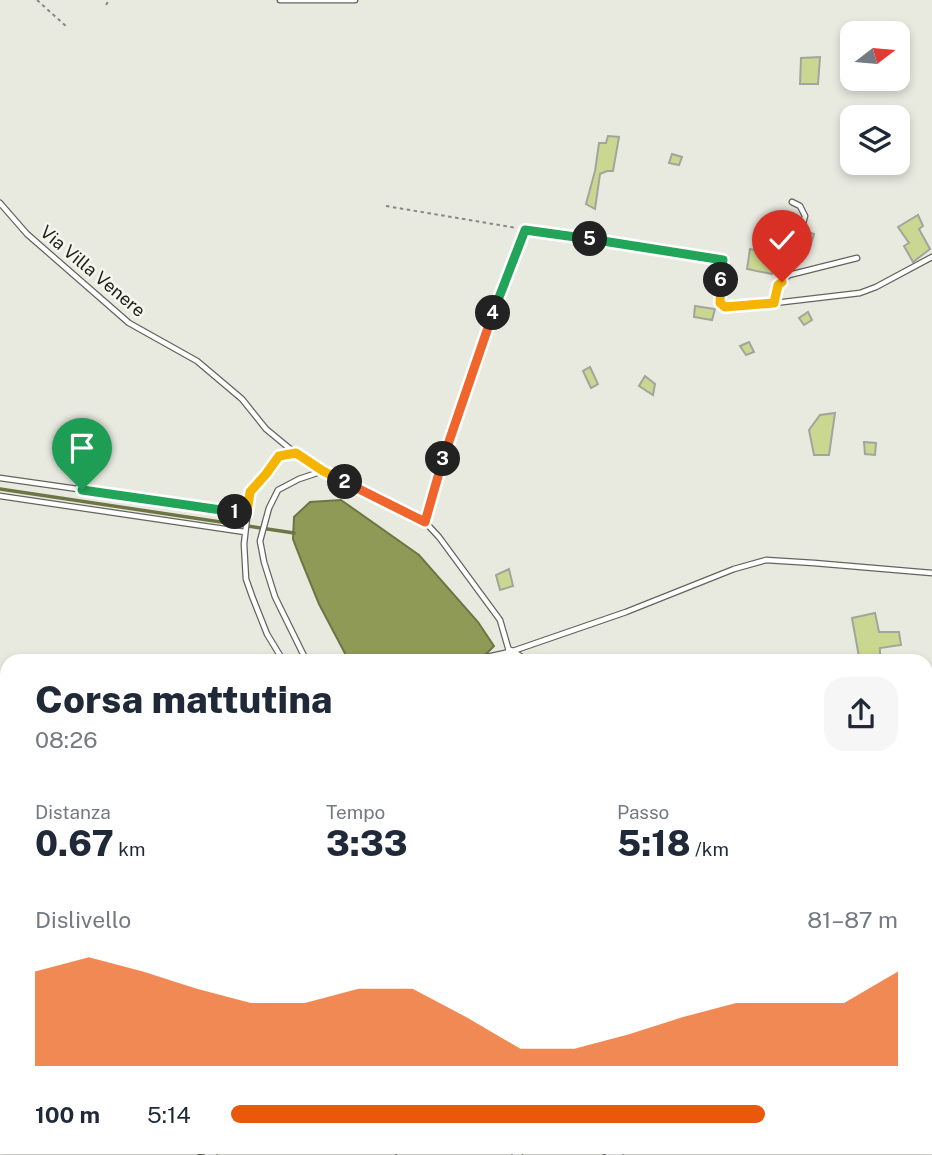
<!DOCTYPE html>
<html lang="it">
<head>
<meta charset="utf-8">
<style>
	:root { --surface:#fff; --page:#f6f6f7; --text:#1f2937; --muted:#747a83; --accent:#ea580c }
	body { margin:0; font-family:"Public Sans",sans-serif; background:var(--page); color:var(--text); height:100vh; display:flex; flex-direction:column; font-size:26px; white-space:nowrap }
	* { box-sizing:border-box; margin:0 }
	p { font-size:23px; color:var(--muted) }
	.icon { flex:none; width:38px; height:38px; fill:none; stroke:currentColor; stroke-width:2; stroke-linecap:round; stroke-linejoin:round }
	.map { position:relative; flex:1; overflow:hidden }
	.panel { position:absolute; left:0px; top:654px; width:933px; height:500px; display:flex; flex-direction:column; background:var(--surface); border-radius:21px 21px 0 0; box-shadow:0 4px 10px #0003 }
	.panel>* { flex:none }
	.needle { width:46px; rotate:74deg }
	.controls { position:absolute; left:840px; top:21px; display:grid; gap:14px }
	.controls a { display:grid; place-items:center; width:70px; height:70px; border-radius:14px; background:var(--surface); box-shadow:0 4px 10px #0003; font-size:35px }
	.pin { position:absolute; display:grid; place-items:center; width:60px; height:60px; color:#fff; margin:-72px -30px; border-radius:50% 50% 50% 0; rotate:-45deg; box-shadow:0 0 7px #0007 }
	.pin .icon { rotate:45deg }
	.km { position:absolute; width:35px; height:35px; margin:-18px; border-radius:50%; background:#222; color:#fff; font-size:19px; line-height:35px; text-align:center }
	.round { display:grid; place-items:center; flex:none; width:74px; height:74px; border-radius:21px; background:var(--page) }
	.overview { display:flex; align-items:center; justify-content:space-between; height:119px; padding:0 35px }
	h1 { font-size:38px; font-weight:800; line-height:52px }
	.figures { display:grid; grid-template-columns:repeat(3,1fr); gap:10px; height:119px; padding:7px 35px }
	.figures div { display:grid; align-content:center }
	.figures b { font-size:35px; font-weight:800 }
	.figures small { font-size:19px; font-weight:400 }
	.figures p { font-size:19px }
	.chart { height:196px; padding:14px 35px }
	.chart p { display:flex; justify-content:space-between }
	.chart svg { width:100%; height:126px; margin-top:7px; fill:var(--accent); opacity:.7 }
	ul { padding:0 35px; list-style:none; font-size:23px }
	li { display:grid; grid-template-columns:112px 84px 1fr; align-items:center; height:52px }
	li i { height:18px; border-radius:9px; background:var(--accent) }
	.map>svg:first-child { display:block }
	.water { fill:#8f9a56; stroke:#6d7544; stroke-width:2 }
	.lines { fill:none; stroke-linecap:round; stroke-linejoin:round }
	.stream { stroke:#6d7544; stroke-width:3.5 }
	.building { fill:#cad790; stroke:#a3a59c; stroke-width:2 }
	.lane-casing { stroke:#63655d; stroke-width:7 }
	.street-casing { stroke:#63655d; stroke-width:11 }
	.path { stroke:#878881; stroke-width:2; stroke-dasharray:3.5 3.5; stroke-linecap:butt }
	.lane { stroke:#fff; stroke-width:4.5 }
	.street { stroke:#fff; stroke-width:9 }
	.split-1-casing { stroke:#fff; stroke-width:14 }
	.split-2-casing { stroke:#fff; stroke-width:14 }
	.split-3-casing { stroke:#fff; stroke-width:14 }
	.split-4-casing { stroke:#fff; stroke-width:14 }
	.split-5-casing { stroke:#fff; stroke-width:14 }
	.split-6-casing { stroke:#fff; stroke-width:14 }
	.split-7-casing { stroke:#fff; stroke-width:14 }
	.split-1 { stroke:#22a559; stroke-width:9 }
	.split-2 { stroke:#f5b400; stroke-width:9 }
	.split-3 { stroke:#f0652b; stroke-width:9 }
	.split-4 { stroke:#f0652b; stroke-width:9 }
	.split-5 { stroke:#22a559; stroke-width:9 }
	.split-6 { stroke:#22a559; stroke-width:9 }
	.split-7 { stroke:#f5b400; stroke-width:9 }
	.labels { text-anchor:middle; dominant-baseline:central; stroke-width:5; stroke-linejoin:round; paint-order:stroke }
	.street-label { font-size:18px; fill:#1e1f1b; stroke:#f5f7ed }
</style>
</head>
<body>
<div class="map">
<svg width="932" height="1155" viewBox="0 0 932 1155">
	<rect width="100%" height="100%" fill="#e8eae0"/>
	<path class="water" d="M341,500L419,555L478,622L494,646L479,661H349L319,604L301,560L293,539L294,517L310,502Z"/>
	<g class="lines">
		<path class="stream" d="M0,489L294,533
			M0,1124L7,1121
			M192,1148L201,1155"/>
	</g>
	<path class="building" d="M820,57L818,84H800L801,58Z
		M608,136L619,137L613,171H607L600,174L595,209L586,204L595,171L599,143H606Z
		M672,154L682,157L679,165L669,163Z
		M918,215L923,226L919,229L930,249L913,262L904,246L909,243L898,227Z
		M806,231L814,234L809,250H801Z
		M750,249L776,254L772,274L747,269Z
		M695,306L715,309L712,320L694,317Z
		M808,312L812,320L804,325L799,318Z
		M749,342L754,352L746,355L740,346Z
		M590,367L598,384L591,388L583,371Z
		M645,376L655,384L653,395L639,386Z
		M835,413L829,455H814L809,430L820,415Z
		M864,442L876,443L875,455L865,454Z
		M509,569L513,586L500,590L496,575Z
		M875,613L879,632H899L901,645L880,648V662H871L870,658L859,657L852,618Z"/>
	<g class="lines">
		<defs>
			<path id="lane" d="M280,0H355
				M0,203L27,234L129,323L197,361L242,399L266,429L289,448L323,471L425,522L439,537L500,620L509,651
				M789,275L805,216L800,206L792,202
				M774,303L778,285L789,275L857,258
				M0,478L247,513
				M0,496L245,532
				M425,522C452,423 486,325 525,230L723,260L720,303L725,307L750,306L860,293L876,287L932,257
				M284,662L267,634L252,596L246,579L244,544L250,492L266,474L279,456L294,453
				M307,662L275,597L264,562L260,541L269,508L278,490L299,479L323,471
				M478,662L482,658L510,652L626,612L734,569L766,560L814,563L932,573
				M926,847H932"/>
			<path id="street" d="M510,652L521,659L522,662
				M0,890L7,892
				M926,997L932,1000
				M926,1052L932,1107
				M0,1116L7,1113
				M204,1148L212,1155
				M602,1148L618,1155
				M517,1155L519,1148"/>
		</defs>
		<use href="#lane" class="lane-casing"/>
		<use href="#street" class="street-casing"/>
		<path class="path" d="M37,0L68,28
			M106,5L109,0
			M386,206L517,228
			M0,803H7
			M396,1155L397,1148"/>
		<use href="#lane" class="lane"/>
		<use href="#street" class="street"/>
	</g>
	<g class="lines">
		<defs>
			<path id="split-1" d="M82,490L235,512"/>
			<path id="split-2" d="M235,512L247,513L250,492L266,474L279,456L296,453L323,471L345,482"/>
			<path id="split-3" d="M345,482L425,522L443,459"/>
			<path id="split-4" d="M443,459L493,313"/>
			<path id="split-5" d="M493,313L525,230L590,239"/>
			<path id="split-6" d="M590,239L723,260L721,280"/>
			<path id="split-7" d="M721,280L720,303L725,307L774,303L778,285L782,282"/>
		</defs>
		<use href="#split-1" class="split-1-casing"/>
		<use href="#split-2" class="split-2-casing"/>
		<use href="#split-3" class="split-3-casing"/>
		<use href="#split-4" class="split-4-casing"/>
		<use href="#split-5" class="split-5-casing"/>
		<use href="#split-6" class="split-6-casing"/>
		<use href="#split-7" class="split-7-casing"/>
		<use href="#split-1" class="split-1"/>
		<use href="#split-2" class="split-2"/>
		<use href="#split-3" class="split-3"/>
		<use href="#split-4" class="split-4"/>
		<use href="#split-5" class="split-5"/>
		<use href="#split-6" class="split-6"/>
		<use href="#split-7" class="split-7"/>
	</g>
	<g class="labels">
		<g class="street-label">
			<text transform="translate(93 271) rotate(40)">Via Villa Venere</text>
		</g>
	</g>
</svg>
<div class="controls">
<a><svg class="needle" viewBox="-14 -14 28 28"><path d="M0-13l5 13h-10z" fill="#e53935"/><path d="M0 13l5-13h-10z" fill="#747a83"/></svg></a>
<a><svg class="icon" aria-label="layers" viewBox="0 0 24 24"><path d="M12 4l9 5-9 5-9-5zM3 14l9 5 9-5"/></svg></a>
</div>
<div class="pin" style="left:82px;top:490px;background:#1e9e55"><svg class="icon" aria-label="arrive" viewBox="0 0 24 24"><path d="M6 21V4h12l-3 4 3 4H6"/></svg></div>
<div class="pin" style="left:782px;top:282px;background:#d93025"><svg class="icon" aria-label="check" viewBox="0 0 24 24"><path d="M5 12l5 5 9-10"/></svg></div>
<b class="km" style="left:235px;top:512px">1</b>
<b class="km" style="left:345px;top:482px">2</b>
<b class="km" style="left:443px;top:459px">3</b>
<b class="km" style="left:493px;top:313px">4</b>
<b class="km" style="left:590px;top:239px">5</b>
<b class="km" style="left:721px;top:280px">6</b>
<section class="panel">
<div class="overview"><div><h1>Corsa mattutina</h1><p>08:26</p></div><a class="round"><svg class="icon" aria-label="share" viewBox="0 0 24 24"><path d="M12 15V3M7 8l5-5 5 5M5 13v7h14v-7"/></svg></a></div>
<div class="figures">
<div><p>Distanza</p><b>0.67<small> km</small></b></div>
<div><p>Tempo</p><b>3:33</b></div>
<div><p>Passo</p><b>5:18<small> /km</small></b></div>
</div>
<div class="chart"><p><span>Dislivello</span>81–87 m</p>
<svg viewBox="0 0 160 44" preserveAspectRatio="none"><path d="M0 44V11L10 6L20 11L30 17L40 22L50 22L60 17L70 17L80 27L90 38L100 38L110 33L120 27L130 22L140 22L150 22L160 11V44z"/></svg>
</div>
<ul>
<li><b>100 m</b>5:14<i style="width:80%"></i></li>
</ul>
</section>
</div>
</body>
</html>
